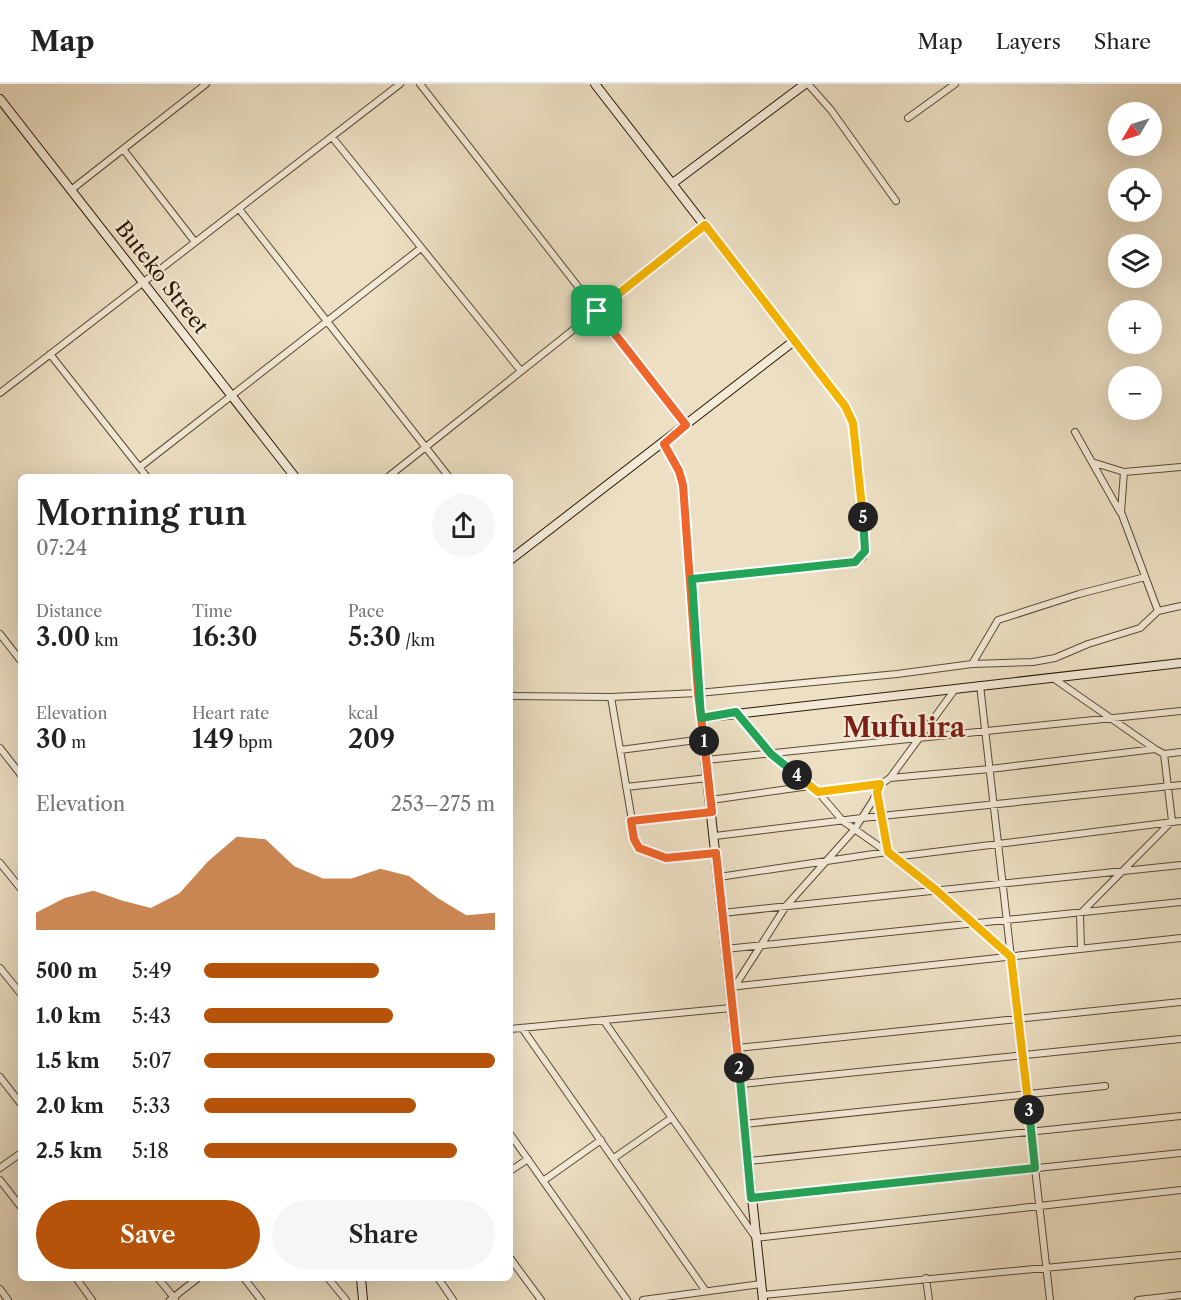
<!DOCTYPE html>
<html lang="en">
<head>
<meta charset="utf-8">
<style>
	:root { --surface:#fff; --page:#f6f6f6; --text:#222; --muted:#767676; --line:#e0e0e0; --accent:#b45309 }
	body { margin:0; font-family:"Libre Caslon Text",serif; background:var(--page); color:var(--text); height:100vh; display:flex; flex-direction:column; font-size:22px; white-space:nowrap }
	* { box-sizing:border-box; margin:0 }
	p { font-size:20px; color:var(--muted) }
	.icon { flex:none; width:33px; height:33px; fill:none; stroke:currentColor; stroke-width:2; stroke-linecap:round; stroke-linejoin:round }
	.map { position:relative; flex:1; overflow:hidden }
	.sheet { position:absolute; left:18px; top:390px; width:495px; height:807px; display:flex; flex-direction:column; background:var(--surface); border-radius:9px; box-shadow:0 6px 24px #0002 }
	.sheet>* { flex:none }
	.needle { width:39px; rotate:232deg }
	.buttons { position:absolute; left:1108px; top:18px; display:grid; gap:12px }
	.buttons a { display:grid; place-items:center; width:54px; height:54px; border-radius:50%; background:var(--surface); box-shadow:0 6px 24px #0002; font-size:30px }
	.pin { position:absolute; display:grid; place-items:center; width:51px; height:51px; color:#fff; margin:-26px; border-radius:12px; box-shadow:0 3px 9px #0006 }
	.km { position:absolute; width:30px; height:30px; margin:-15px; border-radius:50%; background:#222; color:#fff; font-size:16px; line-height:30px; text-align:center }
	.round { display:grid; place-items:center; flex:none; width:63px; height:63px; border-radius:32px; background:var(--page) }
	.overview { display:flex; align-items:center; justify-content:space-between; height:102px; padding:0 18px }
	h1 { font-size:33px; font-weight:600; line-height:45px }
	.stats { display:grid; grid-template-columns:repeat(3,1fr); gap:9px; height:102px; padding:6px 18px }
	.stats div { display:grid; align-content:center }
	.stats b { font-size:26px; font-weight:600 }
	.stats small { font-size:16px; font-weight:400 }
	.stats p { font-size:16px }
	.chart { height:168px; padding:12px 18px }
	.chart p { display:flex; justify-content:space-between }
	.chart svg { width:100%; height:108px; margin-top:6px; fill:var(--accent); opacity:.7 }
	.cta { display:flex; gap:12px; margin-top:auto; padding:12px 18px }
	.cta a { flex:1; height:69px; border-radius:36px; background:var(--accent); color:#fff; font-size:24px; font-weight:600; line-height:69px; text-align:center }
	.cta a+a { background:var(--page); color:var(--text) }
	ul { padding:0 18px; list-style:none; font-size:20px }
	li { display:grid; grid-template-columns:96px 72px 1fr; align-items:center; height:45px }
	li i { height:15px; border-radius:8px; background:var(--accent) }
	header { display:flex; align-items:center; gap:36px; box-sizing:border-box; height:84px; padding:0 30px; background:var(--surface); border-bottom:2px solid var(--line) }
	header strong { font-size:28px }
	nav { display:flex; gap:33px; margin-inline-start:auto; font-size:21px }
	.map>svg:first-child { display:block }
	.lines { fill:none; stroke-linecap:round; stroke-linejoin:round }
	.street-casing { stroke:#5c4a32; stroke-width:8 }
	.secondary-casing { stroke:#2c1901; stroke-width:10 }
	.street { stroke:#f3ead8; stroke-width:6 }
	.secondary { stroke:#f3ead8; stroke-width:8 }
	.split-1-casing { stroke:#fff; stroke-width:12 }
	.split-2-casing { stroke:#fff; stroke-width:12 }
	.split-3-casing { stroke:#fff; stroke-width:12 }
	.split-4-casing { stroke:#fff; stroke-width:12 }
	.split-5-casing { stroke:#fff; stroke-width:12 }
	.split-6-casing { stroke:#fff; stroke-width:12 }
	.split-1 { stroke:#f0652b; stroke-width:8 }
	.split-2 { stroke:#f0652b; stroke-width:8 }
	.split-3 { stroke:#22a559; stroke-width:8 }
	.split-4 { stroke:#f5b400; stroke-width:8 }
	.split-5 { stroke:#22a559; stroke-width:8 }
	.split-6 { stroke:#f5b400; stroke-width:8 }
	.labels { text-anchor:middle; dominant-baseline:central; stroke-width:4.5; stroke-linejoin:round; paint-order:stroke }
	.street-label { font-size:21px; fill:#2c1901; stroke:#f3ead8 }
	.district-label { font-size:27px; font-weight:bold; fill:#7a1f14; stroke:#f3ead8 }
</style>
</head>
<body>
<header>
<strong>Map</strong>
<nav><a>Map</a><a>Layers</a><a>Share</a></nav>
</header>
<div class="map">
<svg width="1181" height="1216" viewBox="0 0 1181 1216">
	<rect width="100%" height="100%" fill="#ecdfc3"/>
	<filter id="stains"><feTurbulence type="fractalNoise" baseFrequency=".00333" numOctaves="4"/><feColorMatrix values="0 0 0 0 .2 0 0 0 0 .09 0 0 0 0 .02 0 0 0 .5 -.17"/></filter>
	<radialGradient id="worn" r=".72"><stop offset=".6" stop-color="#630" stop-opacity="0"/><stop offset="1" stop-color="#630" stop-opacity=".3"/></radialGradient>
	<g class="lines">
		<defs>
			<path id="street" d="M420,0L686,341
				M808,0L831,26L896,117
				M908,34L955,0
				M332,53L521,287
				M123,65L195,158
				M71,106L206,0
				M239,125L449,393
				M50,270L147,393
				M0,309L400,0
				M1075,348L1120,428
				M1095,379L1124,388L1181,383
				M140,383L421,164
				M388,393L705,141
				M692,495L851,479L863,473L866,459L853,339L845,322L794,257
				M1158,527L1181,522
				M0,550L21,577
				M972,580L1033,578L1055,574L1088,560L1140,544L1158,527L1121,428L1124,388
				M1053,594L1155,665
				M980,601L1050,1216
				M510,612L611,613L698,609L897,590L972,580L998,536L1079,510L1145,493
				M611,613L636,760C654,782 692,772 716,769
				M737,629L771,670L818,708L843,737L904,780L1011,873
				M0,664L21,691
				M620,666L704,655
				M706,676L1181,627
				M890,694L990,685L1155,665L1164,670
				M626,703L708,694
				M818,708L881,700
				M877,708L888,768
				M711,716L810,702
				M631,737L712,728
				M715,752L862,734L1181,701
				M894,773L1181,737
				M0,779L21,805
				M719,793L887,768
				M722,829L1181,781
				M725,865L1181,818
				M1081,865L1080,830L1172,737L1164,670L1181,668
				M0,884L21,910
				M735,902L786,822L854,746L872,718L881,700L890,694L956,604
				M729,903L1181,854
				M604,937L756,1154L1181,1106
				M522,944L705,1206
				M510,945L731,924
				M737,964L1181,918
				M0,993L21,1020
				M741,1000L1181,955
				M744,1040L1105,1002
				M510,1050L627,1216
				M614,1074L670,1035
				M749,1077L1181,1032
				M0,1084L21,1069
				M510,1087L528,1075
				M0,1096L21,1123
				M543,1097L601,1056
				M751,1114L1181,1069
				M510,1174L541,1216
				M76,1194L92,1216
				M158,1194L175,1215
				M244,1194L261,1216
				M328,1194L346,1216
				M438,1194L453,1216
				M926,1194L929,1216
				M0,1205L8,1216
				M763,1211L1181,1171
				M170,1216L198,1194
				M643,1216L761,1200
				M1138,1216L1181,1211"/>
			<path id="secondary" d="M0,15L295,393
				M673,99L805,0
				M664,360L679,387L683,401L698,609L763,1216
				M510,476L794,257L595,0
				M701,634L1181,579
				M361,1194L363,1216"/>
		</defs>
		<use href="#street" class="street-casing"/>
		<use href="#secondary" class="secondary-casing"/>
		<use href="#street" class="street"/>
		<use href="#secondary" class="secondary"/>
	</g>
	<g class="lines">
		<defs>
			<path id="split-1" d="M597,227L686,341L664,360L679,387L683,401L698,609L704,657"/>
			<path id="split-2" d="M704,657L712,728L631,737L634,755L639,764L666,774L716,769L739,984"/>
			<path id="split-3" d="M739,984L751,1114L1035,1084L1029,1026"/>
			<path id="split-4" d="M797,691L818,708L880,700L877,708L888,768L936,806L1011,873L1029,1026"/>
			<path id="split-5" d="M797,691L771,670L736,628L701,634L692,495L855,478L865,467L863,433"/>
			<path id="split-6" d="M597,227L705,141L845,322L853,339L863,433"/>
		</defs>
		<use href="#split-1" class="split-1-casing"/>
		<use href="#split-2" class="split-2-casing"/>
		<use href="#split-3" class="split-3-casing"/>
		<use href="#split-4" class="split-4-casing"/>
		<use href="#split-5" class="split-5-casing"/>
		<use href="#split-6" class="split-6-casing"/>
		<use href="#split-1" class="split-1"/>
		<use href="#split-2" class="split-2"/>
		<use href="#split-3" class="split-3"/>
		<use href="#split-4" class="split-4"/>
		<use href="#split-5" class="split-5"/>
		<use href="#split-6" class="split-6"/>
	</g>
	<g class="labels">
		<g class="street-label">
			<text transform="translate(162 193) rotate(52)">Buteko Street</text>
		</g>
		<g class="district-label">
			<text x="904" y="643">Mufulira</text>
		</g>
	</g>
	<rect width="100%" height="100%" filter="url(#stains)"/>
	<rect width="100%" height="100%" fill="url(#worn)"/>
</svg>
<div class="buttons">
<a><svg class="needle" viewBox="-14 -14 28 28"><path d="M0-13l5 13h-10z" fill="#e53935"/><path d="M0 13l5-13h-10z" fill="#767676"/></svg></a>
<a><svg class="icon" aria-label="locate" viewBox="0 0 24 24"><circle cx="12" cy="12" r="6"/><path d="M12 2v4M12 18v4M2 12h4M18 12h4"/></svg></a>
<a><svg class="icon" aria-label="layers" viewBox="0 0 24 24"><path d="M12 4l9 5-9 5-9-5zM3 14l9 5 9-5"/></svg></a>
<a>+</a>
<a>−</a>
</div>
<div class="pin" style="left:597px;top:227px;background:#1e9e55"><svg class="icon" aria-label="arrive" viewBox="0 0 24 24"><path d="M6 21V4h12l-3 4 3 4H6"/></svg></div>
<b class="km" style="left:704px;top:657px">1</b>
<b class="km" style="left:739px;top:984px">2</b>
<b class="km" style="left:1029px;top:1026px">3</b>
<b class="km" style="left:797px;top:691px">4</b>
<b class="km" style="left:863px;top:433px">5</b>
<section class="sheet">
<div class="overview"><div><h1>Morning run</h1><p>07:24</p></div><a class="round"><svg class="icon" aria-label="share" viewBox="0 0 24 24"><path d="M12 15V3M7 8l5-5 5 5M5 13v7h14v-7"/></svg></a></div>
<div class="stats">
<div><p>Distance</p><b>3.00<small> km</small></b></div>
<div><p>Time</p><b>16:30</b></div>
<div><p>Pace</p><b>5:30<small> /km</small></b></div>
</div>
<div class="stats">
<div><p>Elevation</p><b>30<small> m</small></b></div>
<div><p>Heart rate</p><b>149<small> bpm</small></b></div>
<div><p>kcal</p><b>209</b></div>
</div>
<div class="chart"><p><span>Elevation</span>253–275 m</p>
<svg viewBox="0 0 160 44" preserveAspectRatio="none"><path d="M0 44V37L10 31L20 28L30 32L40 35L50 29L60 16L70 6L80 7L90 18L100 23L110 23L120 19L130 22L140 31L150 38L160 37V44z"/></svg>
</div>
<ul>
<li><b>500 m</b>5:49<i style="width:60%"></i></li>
<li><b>1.0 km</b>5:43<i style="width:65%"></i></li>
<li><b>1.5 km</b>5:07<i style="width:100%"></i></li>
<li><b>2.0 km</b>5:33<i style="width:73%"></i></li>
<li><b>2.5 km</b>5:18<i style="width:87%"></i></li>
</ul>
<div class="cta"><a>Save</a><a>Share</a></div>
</section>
</div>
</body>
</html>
